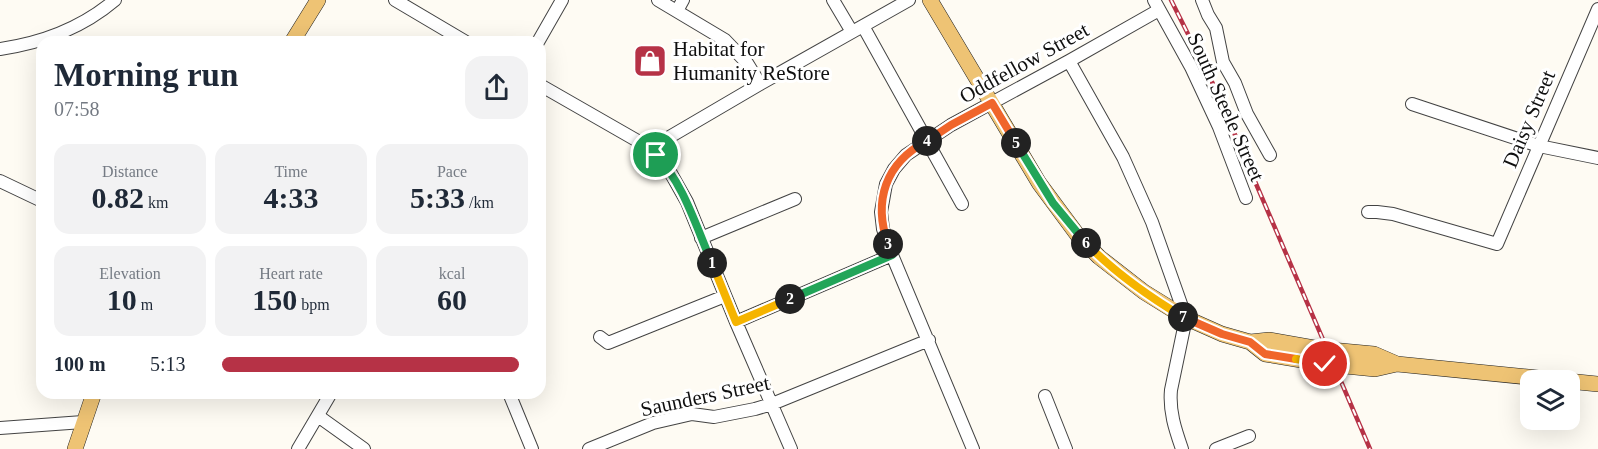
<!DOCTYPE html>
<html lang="en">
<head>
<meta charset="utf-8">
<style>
	:root { --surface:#fff; --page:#f2f2f3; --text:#1f2937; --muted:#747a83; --accent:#b63246 }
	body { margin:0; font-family:"Times New Roman",serif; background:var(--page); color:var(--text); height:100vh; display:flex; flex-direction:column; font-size:22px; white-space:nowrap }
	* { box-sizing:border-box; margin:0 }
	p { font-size:20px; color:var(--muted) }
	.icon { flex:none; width:33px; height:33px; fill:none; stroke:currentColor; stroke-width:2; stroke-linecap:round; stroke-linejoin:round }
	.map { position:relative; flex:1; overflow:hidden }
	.details { position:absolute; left:36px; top:36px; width:510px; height:363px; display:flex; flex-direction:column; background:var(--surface); border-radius:18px; box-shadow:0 6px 24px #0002 }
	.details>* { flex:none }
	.controls { position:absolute; left:1520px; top:370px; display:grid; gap:12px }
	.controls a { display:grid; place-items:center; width:60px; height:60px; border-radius:12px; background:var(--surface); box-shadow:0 6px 24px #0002; font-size:30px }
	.pin { position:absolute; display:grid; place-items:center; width:51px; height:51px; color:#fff; margin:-26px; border:3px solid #fff; border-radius:50%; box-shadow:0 2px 6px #0007 }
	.km { position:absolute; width:30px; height:30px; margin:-15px; border-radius:50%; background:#222; color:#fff; font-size:16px; line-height:30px; text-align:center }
	.round { display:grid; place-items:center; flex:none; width:63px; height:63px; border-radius:18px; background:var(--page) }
	.head { display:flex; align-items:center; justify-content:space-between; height:102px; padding:0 18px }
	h1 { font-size:33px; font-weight:600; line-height:45px }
	.figures { display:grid; grid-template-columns:repeat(3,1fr); gap:9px; height:102px; padding:6px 18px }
	.figures div { display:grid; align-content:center; border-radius:15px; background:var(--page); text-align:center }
	.figures b { font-size:30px; font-weight:600 }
	.figures small { font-size:16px; font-weight:400 }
	.figures p { font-size:16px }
	ul { padding:0 18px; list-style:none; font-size:20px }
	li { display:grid; grid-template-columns:96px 72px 1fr; align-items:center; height:45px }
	li i { height:15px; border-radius:8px; background:var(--accent) }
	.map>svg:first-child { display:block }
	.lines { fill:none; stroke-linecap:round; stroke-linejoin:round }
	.minor-casing { stroke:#434343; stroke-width:14 }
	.major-casing { stroke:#212121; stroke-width:16 }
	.minor { stroke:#fff; stroke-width:12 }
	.major { stroke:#eec374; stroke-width:15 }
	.rail-casing { stroke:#b63246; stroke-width:4.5 }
	.rail { stroke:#fff; stroke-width:2; stroke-dasharray:7; stroke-linecap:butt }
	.split-1-casing { stroke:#fff; stroke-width:12 }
	.split-2-casing { stroke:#fff; stroke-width:12 }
	.split-3-casing { stroke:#fff; stroke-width:12 }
	.split-4-casing { stroke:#fff; stroke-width:12 }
	.split-5-casing { stroke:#fff; stroke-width:12 }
	.split-6-casing { stroke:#fff; stroke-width:12 }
	.split-7-casing { stroke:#fff; stroke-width:12 }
	.split-8-casing { stroke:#fff; stroke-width:12 }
	.split-9-casing { stroke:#fff; stroke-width:12 }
	.split-1 { stroke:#22a559; stroke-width:8 }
	.split-2 { stroke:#f5b400; stroke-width:8 }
	.split-3 { stroke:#22a559; stroke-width:8 }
	.split-4 { stroke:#f0652b; stroke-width:8 }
	.split-5 { stroke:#f0652b; stroke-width:8 }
	.split-6 { stroke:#22a559; stroke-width:8 }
	.split-7 { stroke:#f5b400; stroke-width:8 }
	.split-8 { stroke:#f0652b; stroke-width:8 }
	.split-9 { stroke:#f5b400; stroke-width:8 }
	.labels { text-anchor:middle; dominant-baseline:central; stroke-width:6; stroke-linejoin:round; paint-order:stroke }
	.poi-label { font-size:21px; fill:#101010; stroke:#fff; text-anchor:start }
	.street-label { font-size:21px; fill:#101010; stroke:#fff }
</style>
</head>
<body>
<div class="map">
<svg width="1598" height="449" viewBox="0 0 1598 449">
	<rect width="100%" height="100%" fill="#fefbf3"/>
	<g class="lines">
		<defs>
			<path id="minor" d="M395,0L466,42
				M658,0L725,40L747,63L760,84
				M833,0L852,32
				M1154,0L1191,67L1219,127L1246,198
				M1202,0L1208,15L1216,28L1223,62L1235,83L1247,114L1270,155
				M677,11L683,0
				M863,26L962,204
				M538,42L562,0
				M0,49C42,43 82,28 115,0
				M1069,61L1123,157L1152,222L1186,318L1171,390C1169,411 1175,429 1182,449
				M540,85L636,140L656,155L669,170L687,202L736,322L791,449
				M1412,104L1539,146L1598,158
				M649,149L760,84L909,0
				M0,181L42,201
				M1368,212H1377L1393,214L1497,244L1598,9
				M701,238L795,199
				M736,322L892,255
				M600,337L608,343L725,296
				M509,393L532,449
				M1045,396L1066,449
				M318,416L364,449
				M0,428L83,422
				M298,449L331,393
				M589,449L653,423L692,414L714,417L755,409L772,404L929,340
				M973,449L892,255L883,229L881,212L886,184L894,169L906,155L951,125L1069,61L1159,10
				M1216,449L1249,436"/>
			<path id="major" d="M930,0L1039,183L1079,237L1099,257L1144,292L1186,318L1222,334L1250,342L1269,340L1320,349L1374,354L1397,364
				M292,42L318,0
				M1250,342L1265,354L1325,364L1375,369L1397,364L1598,384
				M75,449L94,393"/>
		</defs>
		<use href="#minor" class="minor-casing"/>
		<use href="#major" class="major-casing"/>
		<use href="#minor" class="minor"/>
		<use href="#major" class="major"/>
		<defs>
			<path id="rail" d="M1171,0L1214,86L1370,449"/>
		</defs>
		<use href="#rail" class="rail-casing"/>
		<use href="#rail" class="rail"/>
	</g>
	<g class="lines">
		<defs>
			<path id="split-1" d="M656,155C684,184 696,227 712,263"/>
			<path id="split-2" d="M712,263L736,322L790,299"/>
			<path id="split-3" d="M790,299L892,255L888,244"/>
			<path id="split-4" d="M888,244C873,201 885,163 927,141"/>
			<path id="split-5" d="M927,141L951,125L992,103L1016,143"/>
			<path id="split-6" d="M1016,143L1053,203L1086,243"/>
			<path id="split-7" d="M1086,243C1115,273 1148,296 1183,317"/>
			<path id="split-8" d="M1183,317L1222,334L1250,342L1265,354L1296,359"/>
			<path id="split-9" d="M1296,359L1325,364"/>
		</defs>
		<use href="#split-1" class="split-1-casing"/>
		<use href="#split-2" class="split-2-casing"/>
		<use href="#split-3" class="split-3-casing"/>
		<use href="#split-4" class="split-4-casing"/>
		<use href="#split-5" class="split-5-casing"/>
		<use href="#split-6" class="split-6-casing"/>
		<use href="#split-7" class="split-7-casing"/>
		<use href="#split-8" class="split-8-casing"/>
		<use href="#split-9" class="split-9-casing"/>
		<use href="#split-1" class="split-1"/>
		<use href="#split-2" class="split-2"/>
		<use href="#split-3" class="split-3"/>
		<use href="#split-4" class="split-4"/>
		<use href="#split-5" class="split-5"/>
		<use href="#split-6" class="split-6"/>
		<use href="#split-7" class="split-7"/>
		<use href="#split-8" class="split-8"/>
		<use href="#split-9" class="split-9"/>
	</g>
	<defs>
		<symbol id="shop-square" viewBox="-11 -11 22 22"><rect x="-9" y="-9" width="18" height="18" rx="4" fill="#b63246" stroke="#fff"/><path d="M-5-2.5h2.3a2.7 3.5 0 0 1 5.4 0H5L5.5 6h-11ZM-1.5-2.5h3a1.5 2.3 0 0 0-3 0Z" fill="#fff"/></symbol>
	</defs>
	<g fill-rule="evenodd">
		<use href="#shop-square" x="631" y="42" width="38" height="38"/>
	</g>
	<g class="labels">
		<g class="poi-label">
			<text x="673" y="49">Habitat for<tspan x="673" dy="24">Humanity ReStore</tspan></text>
		</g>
		<g class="street-label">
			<text transform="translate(1024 63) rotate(-29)">Oddfellow Street</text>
			<text transform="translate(1226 107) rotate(66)">South Steele Street</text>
			<text transform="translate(1529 119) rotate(-67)">Daisy Street</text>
			<text transform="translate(705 396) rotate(-12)">Saunders Street</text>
		</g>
	</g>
</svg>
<div class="controls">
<a><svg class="icon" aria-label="layers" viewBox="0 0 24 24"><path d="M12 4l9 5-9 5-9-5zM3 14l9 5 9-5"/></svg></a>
</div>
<div class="pin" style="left:656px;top:155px;background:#1e9e55"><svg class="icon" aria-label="arrive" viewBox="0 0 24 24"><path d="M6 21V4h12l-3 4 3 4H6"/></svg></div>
<div class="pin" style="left:1325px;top:364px;background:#d93025"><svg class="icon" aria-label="check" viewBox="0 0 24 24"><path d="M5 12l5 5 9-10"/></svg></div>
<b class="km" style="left:712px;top:263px">1</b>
<b class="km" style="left:790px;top:299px">2</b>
<b class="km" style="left:888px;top:244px">3</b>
<b class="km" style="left:927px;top:141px">4</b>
<b class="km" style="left:1016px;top:143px">5</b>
<b class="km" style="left:1086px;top:243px">6</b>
<b class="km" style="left:1183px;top:317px">7</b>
<section class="details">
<div class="head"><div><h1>Morning run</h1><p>07:58</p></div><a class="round"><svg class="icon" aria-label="share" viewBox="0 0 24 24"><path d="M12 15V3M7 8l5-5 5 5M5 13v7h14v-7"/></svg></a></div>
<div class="figures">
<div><p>Distance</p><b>0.82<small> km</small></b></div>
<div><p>Time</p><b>4:33</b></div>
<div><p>Pace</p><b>5:33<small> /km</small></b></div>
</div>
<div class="figures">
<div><p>Elevation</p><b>10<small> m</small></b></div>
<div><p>Heart rate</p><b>150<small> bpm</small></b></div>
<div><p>kcal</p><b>60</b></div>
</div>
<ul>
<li><b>100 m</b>5:13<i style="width:97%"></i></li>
</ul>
</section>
</div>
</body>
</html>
